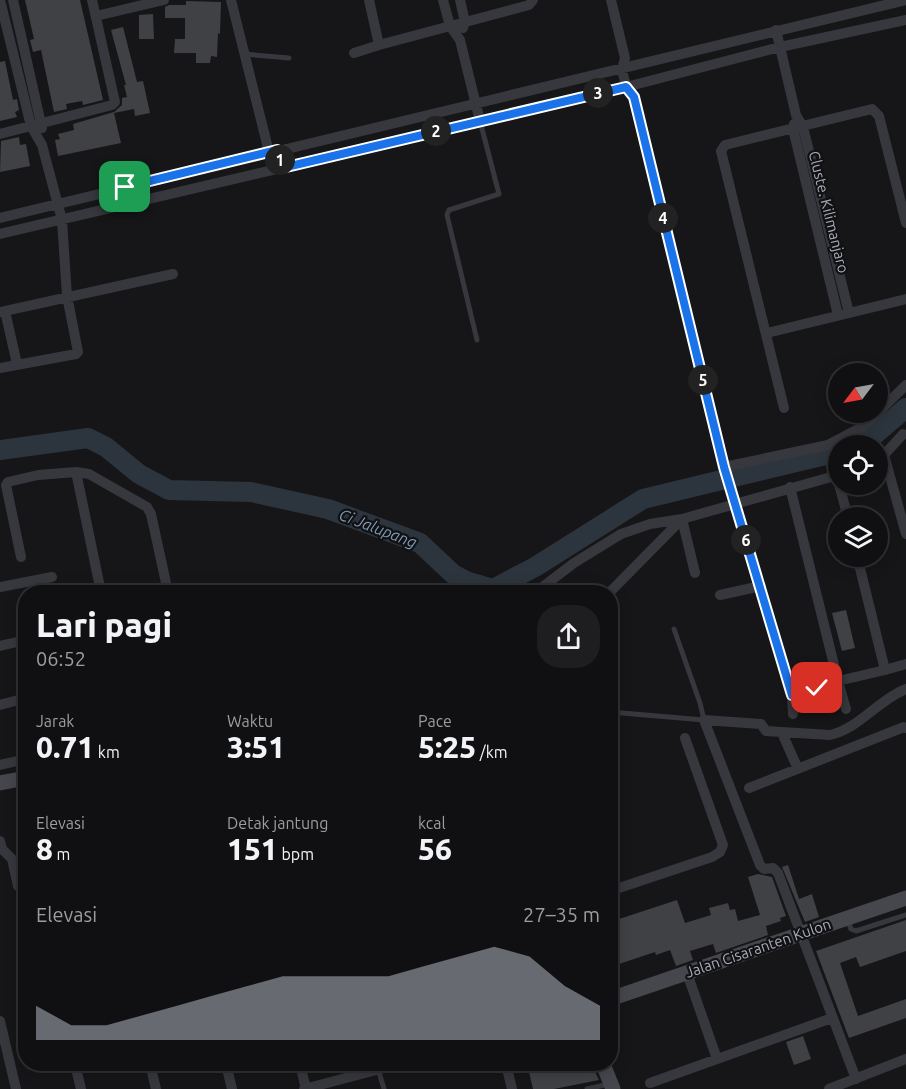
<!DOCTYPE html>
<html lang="id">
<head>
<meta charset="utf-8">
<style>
	:root { --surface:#101012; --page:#1e1e20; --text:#f1f3f6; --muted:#9c9d9f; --line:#303032; --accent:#8c9099 }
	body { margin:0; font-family:Ubuntu,sans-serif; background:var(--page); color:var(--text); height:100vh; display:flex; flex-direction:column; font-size:22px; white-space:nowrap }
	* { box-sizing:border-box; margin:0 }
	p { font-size:20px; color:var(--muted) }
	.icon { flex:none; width:33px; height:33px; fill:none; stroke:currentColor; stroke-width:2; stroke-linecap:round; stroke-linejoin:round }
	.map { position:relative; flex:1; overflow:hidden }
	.drawer { position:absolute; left:18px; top:585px; width:600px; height:486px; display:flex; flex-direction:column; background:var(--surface); border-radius:24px; box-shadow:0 3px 15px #0003,0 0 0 2px var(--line) }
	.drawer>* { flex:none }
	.needle { width:39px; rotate:238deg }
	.controls { position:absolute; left:828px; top:363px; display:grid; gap:12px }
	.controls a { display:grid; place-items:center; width:60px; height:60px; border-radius:50%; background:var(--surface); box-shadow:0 3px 15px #0003,0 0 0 2px var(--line); font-size:30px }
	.pin { position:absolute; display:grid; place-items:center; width:51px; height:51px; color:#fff; margin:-26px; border-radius:12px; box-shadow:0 3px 9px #0006 }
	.km { position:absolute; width:30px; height:30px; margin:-15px; border-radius:50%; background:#222; color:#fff; font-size:16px; line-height:30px; text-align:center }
	.round { display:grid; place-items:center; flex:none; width:63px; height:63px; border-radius:24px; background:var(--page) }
	.headline { display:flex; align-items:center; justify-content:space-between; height:102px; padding:0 18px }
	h1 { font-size:33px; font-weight:800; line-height:45px }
	.stats { display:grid; grid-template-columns:repeat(3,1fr); gap:9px; height:102px; padding:6px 18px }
	.stats div { display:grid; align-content:center }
	.stats b { font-size:30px; font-weight:800 }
	.stats small { font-size:16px; font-weight:400 }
	.stats p { font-size:16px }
	.chart { height:168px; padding:12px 18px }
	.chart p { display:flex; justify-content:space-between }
	.chart svg { width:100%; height:108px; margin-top:6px; fill:var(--accent); opacity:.7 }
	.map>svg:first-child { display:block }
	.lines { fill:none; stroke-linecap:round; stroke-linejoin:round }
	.river { stroke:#2c353d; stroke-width:20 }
	.building { fill:#404145 }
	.lane { stroke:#37383d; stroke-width:5 }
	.street { stroke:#37383d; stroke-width:10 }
	.secondary { stroke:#45474d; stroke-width:15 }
	.route-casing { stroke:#fff; stroke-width:12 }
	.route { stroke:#1a73e8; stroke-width:8 }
	.labels { text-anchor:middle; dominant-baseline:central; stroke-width:4.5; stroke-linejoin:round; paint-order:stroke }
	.street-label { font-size:15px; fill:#a8acb9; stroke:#111113 }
	.water-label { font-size:16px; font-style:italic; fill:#7e99b5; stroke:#111113 }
</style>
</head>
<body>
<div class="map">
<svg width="906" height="1089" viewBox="0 0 906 1089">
	<rect width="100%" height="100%" fill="#161618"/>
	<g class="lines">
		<path class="river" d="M856,446L867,441L906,408
			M0,450L88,438L106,447L139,474L169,490L251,492L328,509L420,543L453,574L466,581L493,589L535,567L643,499L838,452"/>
	</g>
	<path class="building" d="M25,0H80L103,100L83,105L82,101L66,104L67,109L54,112L41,50L33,52L30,40L34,39Z
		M186,1L221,2L220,34L218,33L217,57L211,56L210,63H196V53H174L175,39H185V18H165V7L169,5H186Z
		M153,14L154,39H139V15Z
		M123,27L137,82L143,81L150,113L135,116L134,109L114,113L121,143L58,156L55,140L60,139L58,134L74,130L73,124L114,112L122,105V98L127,97L124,85H126L111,30Z
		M5,61L13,100L17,99L19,110L15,112L17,117L0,121V62Z
		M19,137L20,145L26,144L30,166L0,172L1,141Z
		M846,610L855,648L842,651L832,613Z
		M788,865L799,899L812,894L819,917L805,922L782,867Z
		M758,874L772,877L786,916L780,918L781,921L766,926L768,935L716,953L713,944L690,951L693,960L676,966L670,950L656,955L655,952L610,967V922L677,900L685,923L711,915L709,908L728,903L730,910L735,909L738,921L760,915L748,877Z
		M906,920V951L860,967L856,957L840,963L858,1016L906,999V1018L849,1038L816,951Z
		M803,1036L811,1059L794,1065L786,1042Z
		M527,1064H591L599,1080L554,1089H533Z"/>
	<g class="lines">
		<path class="lane" d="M244,54L289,58
			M477,340L447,215L449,210L499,194L480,121
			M610,712L704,720L700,703L674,629
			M848,921L851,929L856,931L906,915
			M378,1069L384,1089
			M587,1089L609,1084"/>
		<path class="street" d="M13,0L42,128
			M231,0L269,152
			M369,0L379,45L529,5L533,0
			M443,0L450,26L460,40L480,121
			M460,0L465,22L463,28
			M611,0L625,58C620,71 624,84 633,94L724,467L792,695L793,714
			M96,16L164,0
			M776,30L796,115L803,127L849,313
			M354,53L379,45
			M794,124L793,129L838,315
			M0,134L112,105L115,102L92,0
			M0,218L906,0
			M0,234L626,87L780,47L906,20
			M5,311L17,364
			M0,312L173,274
			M767,333L906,299
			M0,368L76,354L78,352L67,296L62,220L42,145L31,126L0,0
			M784,408L721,151L725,145L872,109L879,116L906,223
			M884,455L906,534
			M878,458L884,455L903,434
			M724,467L828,445L864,426L906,385
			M76,472L89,474L147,507L151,514L168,592
			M839,484L848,518
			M790,487L838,681L885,670L857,556
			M682,519L695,573
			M21,557L6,485L8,482L38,475L76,472L101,592
			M0,587L52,577
			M536,592L574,563L621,534L650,524L682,519L838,475
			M610,592L682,519
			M720,595L761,586
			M0,646L26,640
			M885,670L906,664
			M792,695L838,681L846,709
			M0,705L26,698
			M782,733L798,769
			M0,765L26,759
			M749,788L904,727L906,728
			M0,841L2,849L12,859L18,886
			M610,891L712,857L720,852L723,845L685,738
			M687,973L717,1059
			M0,1021L16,1089
			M75,1064L81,1089
			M150,1064L156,1089
			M226,1064L232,1089
			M300,1064L306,1089
			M506,1064L512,1089
			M856,1079L778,873L773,868L764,869L760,865L704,720L761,724L766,731L830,735C860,728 878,700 906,689
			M650,1083L832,1018
			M304,1089L399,1064
			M829,1089L906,1059"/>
		<path class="secondary" d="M0,783L26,778
			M610,999L906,898
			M603,1064L613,1089"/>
	</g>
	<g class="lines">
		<defs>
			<path id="route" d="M125,187L277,150L282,168L626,87L634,97L724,467L792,695L817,688"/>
		</defs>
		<use href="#route" class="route-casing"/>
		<use href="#route" class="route"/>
	</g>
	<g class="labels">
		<g class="street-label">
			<text transform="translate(829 212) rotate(76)">Cluste. Kilimanjaro</text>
			<text transform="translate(758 948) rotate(-19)">Jalan Cisaranten Kulon</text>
		</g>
		<g class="water-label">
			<text transform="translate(378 528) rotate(21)">Ci Jalupang</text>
		</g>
	</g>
</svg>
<div class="controls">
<a><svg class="needle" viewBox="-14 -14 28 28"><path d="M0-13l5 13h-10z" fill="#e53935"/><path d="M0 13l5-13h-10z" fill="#9c9d9f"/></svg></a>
<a><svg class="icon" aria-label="locate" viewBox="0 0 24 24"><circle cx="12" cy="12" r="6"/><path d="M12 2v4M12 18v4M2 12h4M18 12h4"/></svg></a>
<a><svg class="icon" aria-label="layers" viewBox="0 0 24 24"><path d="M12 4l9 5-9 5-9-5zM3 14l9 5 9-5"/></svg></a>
</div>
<div class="pin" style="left:125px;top:187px;background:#1e9e55"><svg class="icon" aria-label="arrive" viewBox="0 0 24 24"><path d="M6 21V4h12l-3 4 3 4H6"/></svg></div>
<div class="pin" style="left:817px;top:688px;background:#d93025"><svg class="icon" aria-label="check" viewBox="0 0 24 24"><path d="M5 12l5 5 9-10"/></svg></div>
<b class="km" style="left:280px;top:160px">1</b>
<b class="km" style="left:436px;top:131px">2</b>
<b class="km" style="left:598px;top:93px">3</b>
<b class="km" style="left:663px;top:218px">4</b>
<b class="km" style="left:703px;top:380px">5</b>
<b class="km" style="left:746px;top:540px">6</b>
<section class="drawer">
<div class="headline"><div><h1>Lari pagi</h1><p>06:52</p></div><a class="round"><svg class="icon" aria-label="share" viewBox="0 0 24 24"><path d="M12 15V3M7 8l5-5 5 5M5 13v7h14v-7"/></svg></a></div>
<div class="stats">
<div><p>Jarak</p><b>0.71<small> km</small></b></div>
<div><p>Waktu</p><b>3:51</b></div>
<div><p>Pace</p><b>5:25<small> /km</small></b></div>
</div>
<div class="stats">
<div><p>Elevasi</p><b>8<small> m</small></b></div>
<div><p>Detak jantung</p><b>151<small> bpm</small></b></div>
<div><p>kcal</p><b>56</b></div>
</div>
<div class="chart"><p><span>Elevasi</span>27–35 m</p>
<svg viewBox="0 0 160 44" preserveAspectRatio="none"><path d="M0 44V30L10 38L20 38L30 34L40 30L50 26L60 22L70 18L80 18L90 18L100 18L110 14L120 10L130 6L140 10L150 22L160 30V44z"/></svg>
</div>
</section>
</div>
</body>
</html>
